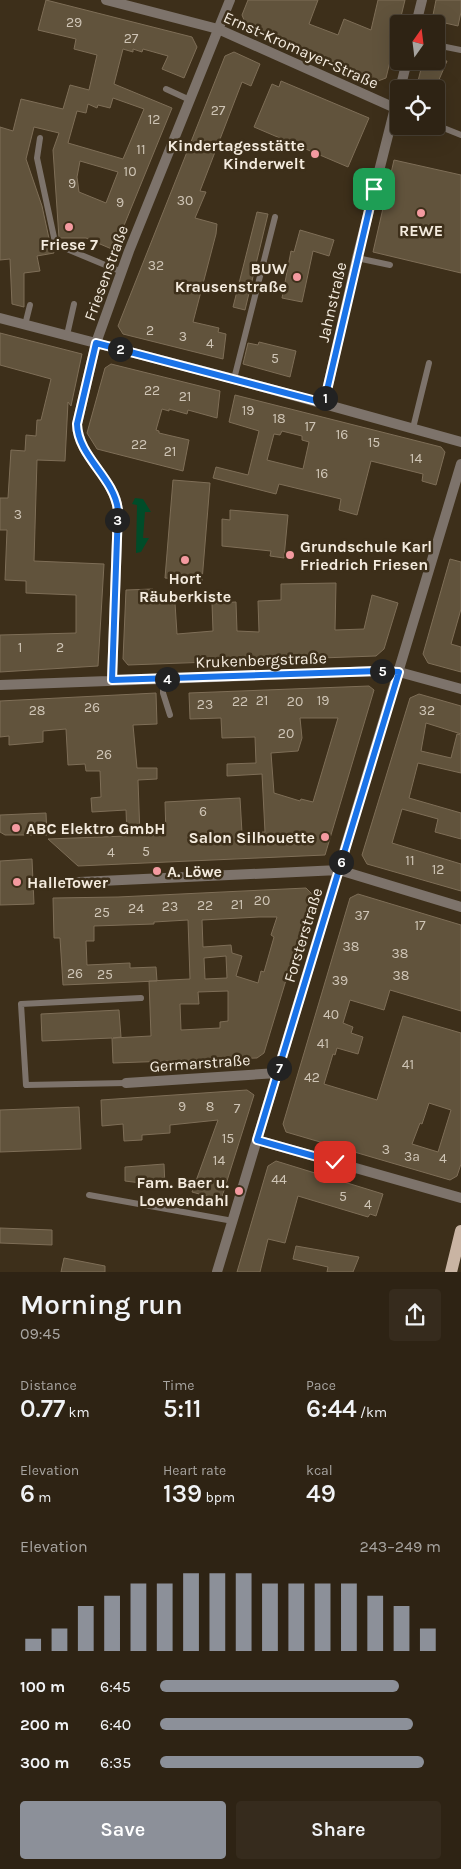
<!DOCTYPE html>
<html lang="en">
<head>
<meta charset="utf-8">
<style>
	:root { --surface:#2e2314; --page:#362b1d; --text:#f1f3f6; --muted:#a7a4a0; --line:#494034; --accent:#8c9099 }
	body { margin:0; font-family:Karla,sans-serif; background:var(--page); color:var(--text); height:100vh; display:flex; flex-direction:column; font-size:19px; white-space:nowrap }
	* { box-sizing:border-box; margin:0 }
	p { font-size:16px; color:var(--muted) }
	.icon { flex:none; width:28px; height:28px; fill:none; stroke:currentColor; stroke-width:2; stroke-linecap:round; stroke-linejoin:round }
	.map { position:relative; height:1272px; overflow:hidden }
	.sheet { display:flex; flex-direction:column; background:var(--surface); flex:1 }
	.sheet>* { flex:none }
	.needle { width:32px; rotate:14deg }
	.tools { position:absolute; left:390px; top:15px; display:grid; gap:10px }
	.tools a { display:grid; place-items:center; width:55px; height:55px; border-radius:5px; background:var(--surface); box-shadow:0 5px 20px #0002,0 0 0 1px var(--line); font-size:25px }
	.pin { position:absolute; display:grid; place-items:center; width:42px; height:42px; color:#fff; margin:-21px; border-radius:10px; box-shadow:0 2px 8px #0006 }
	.km { position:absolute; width:25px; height:25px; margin:-12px; border-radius:50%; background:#222; color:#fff; font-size:14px; line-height:25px; text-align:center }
	.round { display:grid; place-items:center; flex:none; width:52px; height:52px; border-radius:5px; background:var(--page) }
	.overview { display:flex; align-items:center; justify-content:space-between; height:85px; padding:0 20px }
	h1 { font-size:28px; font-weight:600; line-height:38px }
	.stats { display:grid; grid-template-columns:repeat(3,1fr); gap:8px; height:85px; padding:5px 20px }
	.stats div { display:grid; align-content:center }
	.stats b { font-size:25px; font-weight:600 }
	.stats small { font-size:14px; font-weight:400 }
	.stats p { font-size:14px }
	.chart { height:140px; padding:10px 20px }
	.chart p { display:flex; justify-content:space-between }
	.chart svg { width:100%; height:90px; margin-top:5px; stroke:var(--accent); stroke-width:6 }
	.button { display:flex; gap:10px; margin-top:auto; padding:10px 20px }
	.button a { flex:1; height:58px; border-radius:5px; background:var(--accent); color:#fff; font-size:20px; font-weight:600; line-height:58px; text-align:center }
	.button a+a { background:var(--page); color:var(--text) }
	ul { padding:0 20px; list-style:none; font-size:16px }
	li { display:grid; grid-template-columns:80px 60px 1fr; align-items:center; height:38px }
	li i { height:12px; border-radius:6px; background:var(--accent) }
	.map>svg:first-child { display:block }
	.green { fill:#004c29 }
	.building { fill:#61533c; stroke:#7e6e57; fill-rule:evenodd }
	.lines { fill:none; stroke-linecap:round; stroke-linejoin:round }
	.lane { stroke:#7d736b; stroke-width:6 }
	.street { stroke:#7d736b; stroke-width:10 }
	.primary { stroke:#c9b4a3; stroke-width:12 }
	.route-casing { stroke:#fff; stroke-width:10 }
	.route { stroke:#1a73e8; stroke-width:6 }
	.poi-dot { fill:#f49aa0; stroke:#3d2f1a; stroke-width:2 }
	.labels { text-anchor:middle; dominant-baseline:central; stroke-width:5; stroke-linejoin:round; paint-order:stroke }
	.number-label { font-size:14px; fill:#cfc5b6 }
	.street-label { font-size:16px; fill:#f4ebde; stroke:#3d2f1a }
	.poi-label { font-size:16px; font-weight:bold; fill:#f4ebde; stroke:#3d2f1a; text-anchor:end }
</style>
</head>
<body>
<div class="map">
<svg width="461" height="1272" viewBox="0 0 461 1272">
	<rect width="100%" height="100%" fill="#3d2f1a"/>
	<path class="green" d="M135,498L143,499L151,512H145L143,538H149L141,552L136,553L137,505L132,504Z"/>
	<path class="building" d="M46,0L192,37L197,47L184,78L162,69L168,56L143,49L142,52L133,49V52L123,49L114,84L172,108L114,250L86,238H59L53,150L59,133L34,127L26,159L42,206L50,243L54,253L37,256L40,271L24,273V307L12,304L10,259L0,260V127L13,131L21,99L63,109L70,85L89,90L97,55L74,49L76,39L38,30ZM113,98L144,109L123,159L68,143L77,111L86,113L88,104L97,108L98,105L110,108ZM80,161L118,172L106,203L79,192L77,177Z
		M248,0H318L309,24L338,35L344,19L371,30L378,0H405L386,78L378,81L246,25L242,15Z
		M436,0H461V12L458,26L432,20Z
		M234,52L260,64L251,86L242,82L200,191L206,192L195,218L217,224L216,234L193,322L219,328L218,332L226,334L223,359L123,334L118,326L225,56Z
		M423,61H447L435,89H416Z
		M281,81L369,118L348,167L254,127L272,84L279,87Z
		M394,160L461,175V273L373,252Z
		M257,212L268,214L245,310L233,307Z
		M300,230L334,240L329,256L313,251L302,302L282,298L291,251L294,252Z
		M0,333L82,354L71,406L68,402L65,461L37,460L34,561L104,564L98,666L0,672V635L76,633V595L26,593V581L5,580L7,530H0V498H8L11,450L25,451L26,435L36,436L37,420H41L51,379L0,365Z
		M259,342L296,351L290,377L243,364L248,343L258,345Z
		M111,364L220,391L217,418L188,410L187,414L169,409V411L162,409L156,430L159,431V433L189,440L183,471L97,449L87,433L105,368Z
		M235,395L441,447L445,452L436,485L422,481L423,474L371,461L357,515L339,510L341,499L279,484L276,494L213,478L216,467L248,475L259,431L229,422ZM282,431L302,436V440L309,442L303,469L267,460L274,434L280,435Z
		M173,480L210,483L202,581L165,578Z
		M230,510L288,515L284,558L270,556L271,551L222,546V519L230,520Z
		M450,559L461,562V609L451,644L461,647V672L428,663L423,654Z
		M336,583L335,630L364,629L372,595L398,603L384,649L376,656L128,665L123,659L126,590L153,589V603H175L177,634L213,631L212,603L236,602L237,631L259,632L258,601L281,600V584Z
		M369,686L374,690L325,855L78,866L48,839L127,836L126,810L92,812L91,798L101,797L100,771H86L85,764L68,765L66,729L43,731V742L9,745V736L0,737V701L156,693L157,724L133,725L137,768H157V779L138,780L140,836L166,835L165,802L240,798L242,833L265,832L262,774L227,776V764L256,763L255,737L222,738L221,718L190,719L189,693ZM300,718H338L313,802L301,799L300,801L274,793L271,753L298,751L302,738Z
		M419,694L461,706V734L426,723L421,751L451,758L457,734L461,735V773L418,763L409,798L461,813V839L435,832L438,819L402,809L392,843L461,864V891L367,864L362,855L410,698Z
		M46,813L47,835H5L0,832V815Z
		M32,859L34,904L0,905V861Z
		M306,888L312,894L264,1053L257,1058L113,1063L112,1038L42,1041L41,1014L119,1010L121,1037L113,1038L151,1036L149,981L190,979L188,920L154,922V924L94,926V941H86L87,965L130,963V968L156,967L157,981L63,985L60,938H54L53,898L118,897ZM259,917H277L271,935L274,937L264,972L261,971L258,983L236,976L242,956L232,953L231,945L203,947L202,920ZM226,956L227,978L205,979L204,958ZM228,991V1021L220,1022V1028L181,1030L180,1004H199L198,992Z
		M358,894L461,925V1011L390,990L384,1010L350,1000L343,1023L353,1027L351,1033L363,1037L358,1054L337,1048L335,1055L333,1054L324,1084L377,1100L403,1016L461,1033V1164L457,1176L450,1180L286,1132L283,1124L350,898ZM429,1103L451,1110L438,1152L412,1144L420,1123L422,1124Z
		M247,1090L254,1095L221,1200L192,1192L218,1120L170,1125V1133L142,1135V1140L124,1141L123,1124L102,1126L101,1100Z
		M79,1107L81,1149L0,1152V1110Z
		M276,1161L383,1194L376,1216L370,1214L368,1217L298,1196L285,1243L268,1239L260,1272H237L268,1166Z
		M164,1164L165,1186L125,1181V1167Z
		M0,1228L52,1230V1245L0,1243Z
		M296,1246L359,1257L353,1272H327L328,1267L293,1259Z
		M64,1258L105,1266V1272H61Z"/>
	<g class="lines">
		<path class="lane" d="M436,45L461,50
			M166,89L190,100
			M436,125L461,135
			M40,138L37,158L55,242L62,247L122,272
			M357,258L390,265
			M25,325L30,305
			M67,335L74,304
			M234,379L275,217
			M413,428L429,363
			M163,679V693L170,715
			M126,1083L26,1085L21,1004L141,998
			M89,1195L233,1221"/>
		<path class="street" d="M106,0L218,29L395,108
			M416,24L422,0
			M400,89L407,61
			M0,318L234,379L461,442
			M324,403L357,258L399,92
			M112,680L118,510C114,477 78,457 77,424L96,343L129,251L230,0
			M0,685L378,671L399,672L461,689
			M79,882L339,870L461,907
			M126,1083L277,1073
			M257,1140L461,1198
			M217,1272L461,464"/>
		<path class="primary" d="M451,1272L461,1231"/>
	</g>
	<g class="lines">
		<defs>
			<path id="route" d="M335,1162L257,1140L399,672L378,671L112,680L118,510C114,477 78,457 77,424L96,343L324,403L374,189"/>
		</defs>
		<use href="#route" class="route-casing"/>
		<use href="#route" class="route"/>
	</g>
	<g class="poi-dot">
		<circle cx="315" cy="154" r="5"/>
		<circle cx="421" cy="213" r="5"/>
		<circle cx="69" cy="227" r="5"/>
		<circle cx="297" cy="277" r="5"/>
		<circle cx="290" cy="555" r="5"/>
		<circle cx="185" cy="560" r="5"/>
		<circle cx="16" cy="828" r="5"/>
		<circle cx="325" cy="837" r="5"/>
		<circle cx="157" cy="871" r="5"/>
		<circle cx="17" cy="882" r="5"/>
		<circle cx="239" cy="1191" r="5"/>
	</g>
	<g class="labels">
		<g class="number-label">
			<text x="74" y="22">29</text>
			<text x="131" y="38">27</text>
			<text x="218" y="110">27</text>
			<text x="154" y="119">12</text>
			<text x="141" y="149">11</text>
			<text x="130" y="171">10</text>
			<text x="72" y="183">9</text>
			<text x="185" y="200">30</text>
			<text x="120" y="202">9</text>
			<text x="156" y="265">32</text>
			<text x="150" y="330">2</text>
			<text x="183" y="336">3</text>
			<text x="210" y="343">4</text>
			<text x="275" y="358">5</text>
			<text x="152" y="390">22</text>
			<text x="185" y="396">21</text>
			<text x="248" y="410">19</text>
			<text x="279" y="418">18</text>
			<text x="310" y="426">17</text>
			<text x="342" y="434">16</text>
			<text x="374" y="442">15</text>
			<text x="139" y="444">22</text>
			<text x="170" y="451">21</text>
			<text x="416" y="458">14</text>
			<text x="322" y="473">16</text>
			<text x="18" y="514">3</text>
			<text x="20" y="647">1</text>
			<text x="60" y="647">2</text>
			<text x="262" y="700">21</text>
			<text x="323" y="700">19</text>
			<text x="240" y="701">22</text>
			<text x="295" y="701">20</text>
			<text x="205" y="704">23</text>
			<text x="92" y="707">26</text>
			<text x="37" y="710">28</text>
			<text x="427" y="710">32</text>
			<text x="286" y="733">20</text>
			<text x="104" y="754">26</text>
			<text x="203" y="811">6</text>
			<text x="146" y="851">5</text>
			<text x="111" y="852">4</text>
			<text x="410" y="860">11</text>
			<text x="438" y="869">12</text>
			<text x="262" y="900">20</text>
			<text x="237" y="904">21</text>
			<text x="205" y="905">22</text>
			<text x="170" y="906">23</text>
			<text x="136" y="908">24</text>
			<text x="102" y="912">25</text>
			<text x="362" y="915">37</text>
			<text x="420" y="925">17</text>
			<text x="351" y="946">38</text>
			<text x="400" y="953">38</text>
			<text x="75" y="973">26</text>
			<text x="105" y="974">25</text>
			<text x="401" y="975">38</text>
			<text x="340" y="980">39</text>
			<text x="331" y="1014">40</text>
			<text x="323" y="1043">41</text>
			<text x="408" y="1064">41</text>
			<text x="312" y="1077">42</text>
			<text x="182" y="1106">9</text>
			<text x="210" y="1106">8</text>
			<text x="237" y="1108">7</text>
			<text x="228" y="1138">15</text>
			<text x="386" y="1149">3</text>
			<text x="412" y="1156">3a</text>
			<text x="443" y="1158">4</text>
			<text x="219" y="1160">14</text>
			<text x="279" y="1179">44</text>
			<text x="343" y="1196">5</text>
			<text x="368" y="1204">4</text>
		</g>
		<g class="street-label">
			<text transform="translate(301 50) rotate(24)">Ernst-Kromayer-Straße</text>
			<text transform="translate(106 273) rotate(-70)">Friesenstraße</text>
			<text transform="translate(332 302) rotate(-77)">Jahnstraße</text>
			<text transform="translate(261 660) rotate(-2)">Krukenbergstraße</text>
			<text transform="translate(303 935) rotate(-73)">Forsterstraße</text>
			<text transform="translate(200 1063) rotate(-4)">Germarstraße</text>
		</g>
		<g class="poi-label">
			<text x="305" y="145">Kindertagesstätte<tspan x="305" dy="18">Kinderwelt</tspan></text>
			<text x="421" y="230" text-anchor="middle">REWE</text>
			<text x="69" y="244" text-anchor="middle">Friese 7</text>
			<text x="287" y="268">BUW<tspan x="287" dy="18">Krausenstraße</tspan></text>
			<text x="300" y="546" text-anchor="start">Grundschule Karl<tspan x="300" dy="18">Friedrich Friesen</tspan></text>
			<text x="185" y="578" text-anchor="middle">Hort<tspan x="185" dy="18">Räuberkiste</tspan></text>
			<text x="26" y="828" text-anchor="start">ABC Elektro GmbH</text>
			<text x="315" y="837">Salon Silhouette</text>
			<text x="167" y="871" text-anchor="start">A. Löwe</text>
			<text x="27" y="882" text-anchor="start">HalleTower</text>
			<text x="229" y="1182">Fam. Baer u.<tspan x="229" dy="18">Loewendahl</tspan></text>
		</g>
	</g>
</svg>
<div class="tools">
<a><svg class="needle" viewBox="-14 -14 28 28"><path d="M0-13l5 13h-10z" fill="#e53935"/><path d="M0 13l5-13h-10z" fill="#a7a4a0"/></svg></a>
<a><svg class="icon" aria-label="locate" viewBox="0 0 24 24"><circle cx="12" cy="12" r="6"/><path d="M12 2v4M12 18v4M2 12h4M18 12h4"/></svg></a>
</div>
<div class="pin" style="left:374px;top:189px;background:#1e9e55"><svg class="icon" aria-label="arrive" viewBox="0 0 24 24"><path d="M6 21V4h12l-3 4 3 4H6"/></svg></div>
<div class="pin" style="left:335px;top:1162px;background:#d93025"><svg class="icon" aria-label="check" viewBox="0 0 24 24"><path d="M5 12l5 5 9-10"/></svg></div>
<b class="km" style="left:325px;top:398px">1</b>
<b class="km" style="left:120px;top:349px">2</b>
<b class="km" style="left:117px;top:520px">3</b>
<b class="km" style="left:167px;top:679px">4</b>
<b class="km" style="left:382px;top:671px">5</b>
<b class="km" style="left:341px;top:862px">6</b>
<b class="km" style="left:279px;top:1068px">7</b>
</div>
<section class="sheet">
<div class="overview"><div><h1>Morning run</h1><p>09:45</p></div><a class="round"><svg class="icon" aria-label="share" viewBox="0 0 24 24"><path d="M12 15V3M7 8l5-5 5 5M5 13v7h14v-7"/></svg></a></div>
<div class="stats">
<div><p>Distance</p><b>0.77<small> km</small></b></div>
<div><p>Time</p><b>5:11</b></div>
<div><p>Pace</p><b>6:44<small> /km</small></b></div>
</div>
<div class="stats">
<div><p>Elevation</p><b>6<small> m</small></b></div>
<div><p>Heart rate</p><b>139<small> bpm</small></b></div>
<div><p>kcal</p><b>49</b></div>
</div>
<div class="chart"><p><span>Elevation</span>243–249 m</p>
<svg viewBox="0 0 160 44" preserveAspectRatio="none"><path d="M5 44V38M15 44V33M25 44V22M35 44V17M45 44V11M55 44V11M65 44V6M75 44V6M85 44V6M95 44V11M105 44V11M115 44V11M125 44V11M135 44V17M145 44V22M155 44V33"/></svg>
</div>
<ul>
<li><b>100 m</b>6:45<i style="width:85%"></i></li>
<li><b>200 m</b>6:40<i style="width:90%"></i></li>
<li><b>300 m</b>6:35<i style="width:94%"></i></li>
</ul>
<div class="button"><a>Save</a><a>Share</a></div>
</section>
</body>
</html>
